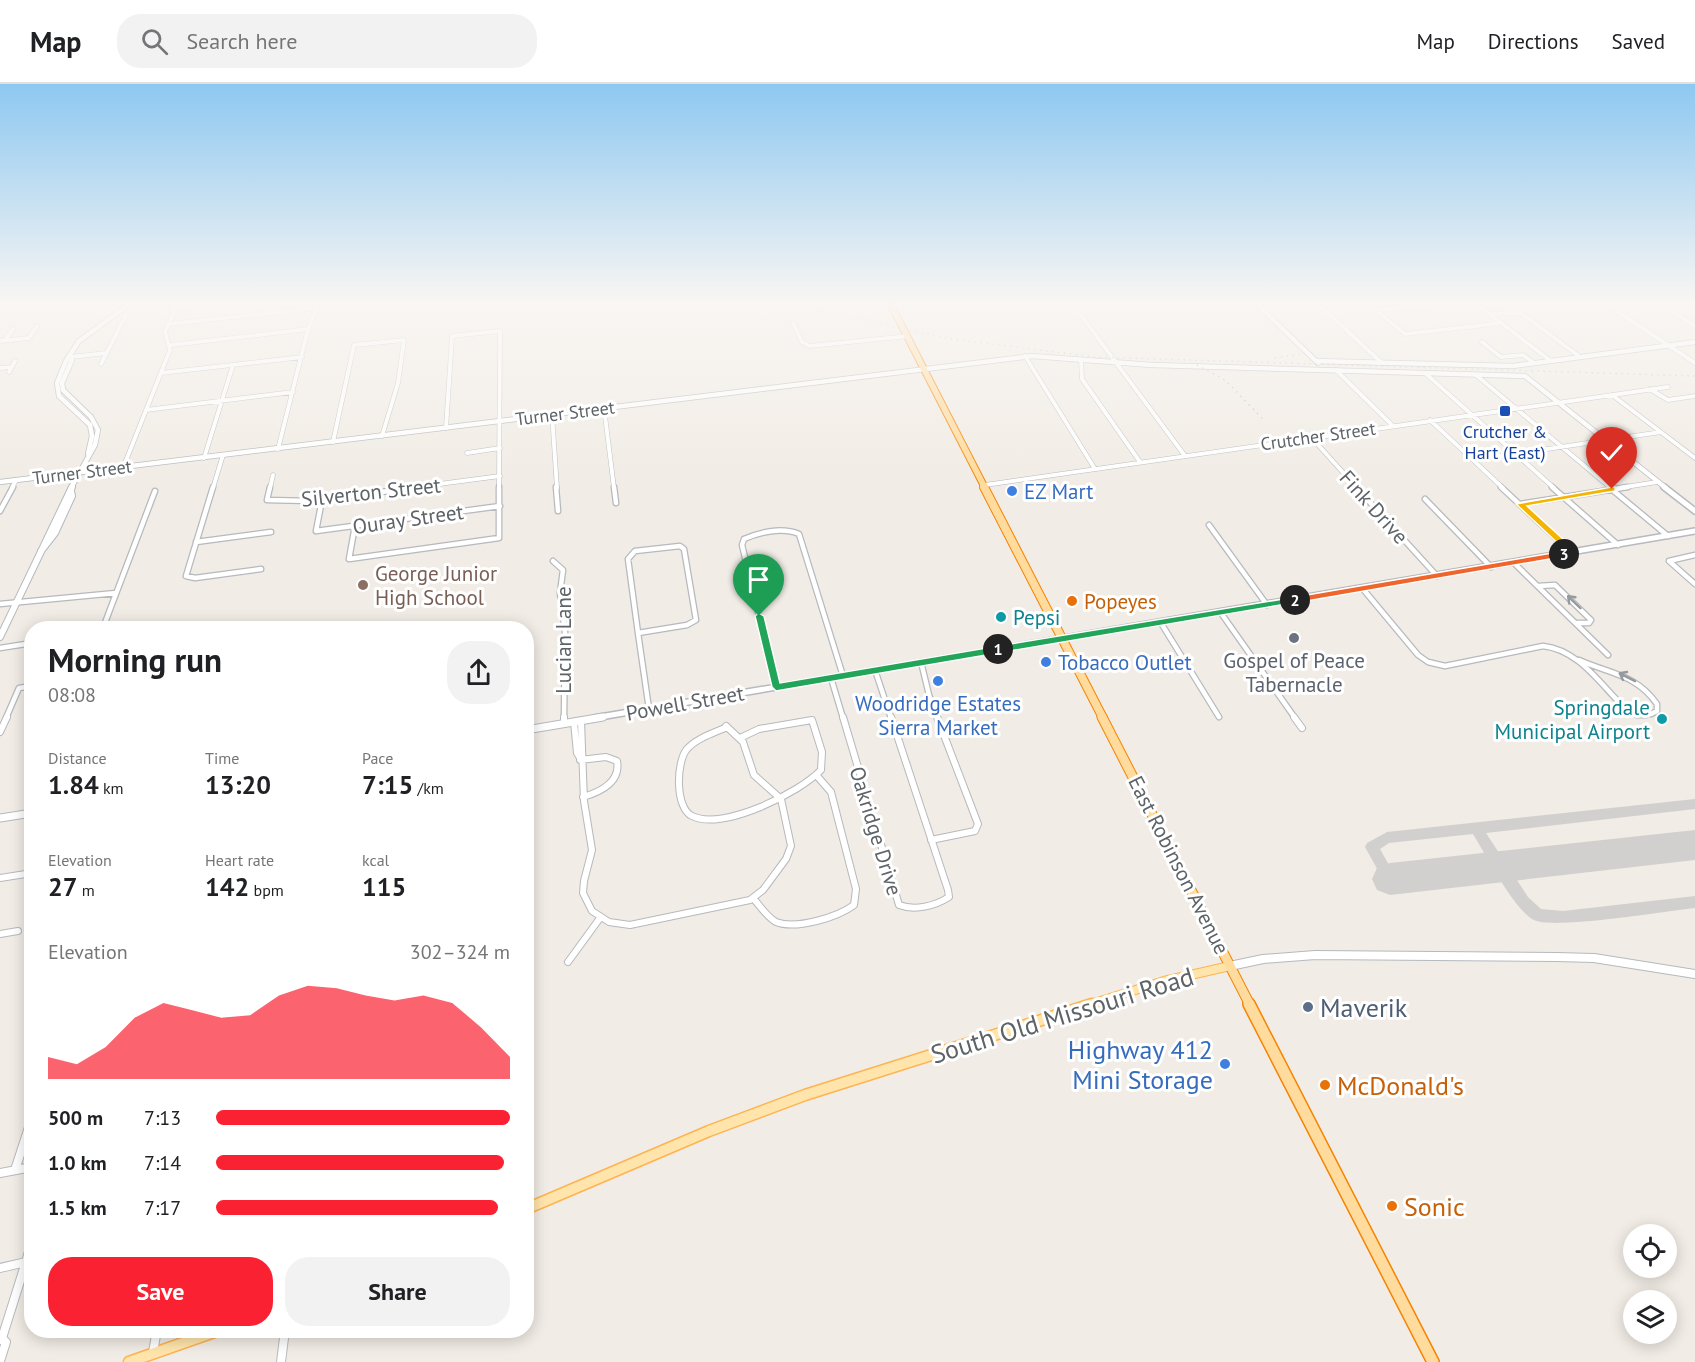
<!DOCTYPE html>
<html lang="en">
<head>
<meta charset="utf-8">
<style>
	:root { --surface:#fff; --page:#f2f2f2; --text:#202124; --muted:#757577; --line:#e0e0e0; --accent:#fa2232 }
	body { margin:0; font-family:"PT Sans",sans-serif; background:var(--page); color:var(--text); height:100vh; display:flex; flex-direction:column; font-size:22px; white-space:nowrap }
	* { box-sizing:border-box; margin:0 }
	p { font-size:20px; color:var(--muted) }
	.icon { flex:none; width:33px; height:33px; fill:none; stroke:currentColor; stroke-width:2; stroke-linecap:round; stroke-linejoin:round }
	.map { position:relative; flex:1; overflow:hidden }
	.side { position:absolute; left:24px; top:537px; width:510px; height:717px; display:flex; flex-direction:column; background:var(--surface); border-radius:24px; box-shadow:0 3px 15px #0003 }
	.side>* { flex:none }
	.buttons { position:absolute; left:1623px; top:1140px; display:grid; gap:12px }
	.buttons a { display:grid; place-items:center; width:54px; height:54px; border-radius:50%; background:var(--surface); box-shadow:0 3px 15px #0003; font-size:30px }
	.pin { position:absolute; display:grid; place-items:center; width:51px; height:51px; color:#fff; margin:-62px -26px; border-radius:50% 50% 50% 0; rotate:-45deg; box-shadow:0 0 6px #0007 }
	.pin .icon { rotate:45deg }
	.km { position:absolute; width:30px; height:30px; margin:-15px; border-radius:50%; background:#222; color:#fff; font-size:16px; line-height:30px; text-align:center }
	.round { display:grid; place-items:center; flex:none; width:63px; height:63px; border-radius:24px; background:var(--page) }
	.summary { display:flex; align-items:center; justify-content:space-between; height:102px; padding:0 24px }
	h1 { font-size:33px; font-weight:600; line-height:45px }
	.metrics { display:grid; grid-template-columns:repeat(3,1fr); gap:9px; height:102px; padding:6px 24px }
	.metrics div { display:grid; align-content:center }
	.metrics b { font-size:26px; font-weight:600 }
	.metrics small { font-size:16px; font-weight:400 }
	.metrics p { font-size:16px }
	.chart { height:168px; padding:12px 24px }
	.chart p { display:flex; justify-content:space-between }
	.chart svg { width:100%; height:108px; margin-top:6px; fill:var(--accent); opacity:.7 }
	.primary-button { display:flex; gap:12px; margin-top:auto; padding:12px 24px }
	.primary-button a { flex:1; height:69px; border-radius:24px; background:var(--accent); color:#fff; font-size:24px; font-weight:600; line-height:69px; text-align:center }
	.primary-button a+a { background:var(--page); color:var(--text) }
	ul { padding:0 24px; list-style:none; font-size:20px }
	li { display:grid; grid-template-columns:96px 72px 1fr; align-items:center; height:45px }
	li i { height:15px; border-radius:8px; background:var(--accent) }
	header { display:flex; align-items:center; gap:36px; box-sizing:border-box; height:84px; padding:0 30px; background:var(--surface); border-bottom:2px solid var(--line) }
	header strong { font-size:28px }
	nav { display:flex; gap:33px; margin-inline-start:auto; font-size:21px }
	.search { width:420px; height:54px; background:var(--page); display:flex; align-items:center; gap:15px; box-sizing:border-box; padding:0 21px; border-radius:24px; color:var(--muted); font-size:22px }
	.map>svg:first-child { display:block }
	.lines { fill:none; stroke-linecap:round; stroke-linejoin:round }
	.taxiway { fill:#d2d0ce; fill-rule:evenodd }
	.runway { fill:#d2d0ce; fill-rule:evenodd }
	.minor-far3-casing { stroke:#b6b9bd; stroke-width:5 }
	.minor-far2-casing { stroke:#b6b9bd; stroke-width:7 }
	.minor-far1-casing { stroke:#b6b9bd; stroke-width:8 }
	.minor-casing { stroke:#b6b9bd; stroke-width:10 }
	.tertiary-far3-casing { stroke:#b6b9bd; stroke-width:6 }
	.tertiary-far2-casing { stroke:#b6b9bd; stroke-width:8 }
	.tertiary-far1-casing { stroke:#b6b9bd; stroke-width:9 }
	.tertiary-casing { stroke:#b6b9bd; stroke-width:10 }
	.secondary-far2-casing { stroke:#b4babe; stroke-width:6 }
	.secondary-far1-casing { stroke:#b4babe; stroke-width:8 }
	.secondary-casing { stroke:#b4babe; stroke-width:10 }
	.primary-far1-casing { stroke:#ffb350; stroke-width:10 }
	.primary-casing { stroke:#ffb350; stroke-width:13 }
	.trunk-far3-casing { stroke:#f68400; stroke-width:8 }
	.trunk-far2-casing { stroke:#f68400; stroke-width:10 }
	.trunk-far1-casing { stroke:#f68400; stroke-width:11 }
	.trunk-casing { stroke:#f68400; stroke-width:14 }
	.minor-far3 { stroke:#fff; stroke-width:4 }
	.minor-far2 { stroke:#fff; stroke-width:4.5 }
	.minor-far1 { stroke:#fff; stroke-width:6 }
	.minor { stroke:#fff; stroke-width:8 }
	.tertiary-far3 { stroke:#fff; stroke-width:4.5 }
	.tertiary-far2 { stroke:#fff; stroke-width:5 }
	.tertiary-far1 { stroke:#fff; stroke-width:7 }
	.tertiary { stroke:#fff; stroke-width:8 }
	.secondary-far2 { stroke:#fff; stroke-width:4.5 }
	.secondary-far1 { stroke:#fff; stroke-width:6 }
	.secondary { stroke:#fff; stroke-width:8 }
	.primary-far1 { stroke:#ffe5ac; stroke-width:8 }
	.primary { stroke:#ffe5ac; stroke-width:10 }
	.trunk-far3 { stroke:#ffdb9d; stroke-width:6 }
	.trunk-far2 { stroke:#ffdb9d; stroke-width:8 }
	.trunk-far1 { stroke:#ffdb9d; stroke-width:9 }
	.trunk { stroke:#ffdb9d; stroke-width:11 }
	.rail { stroke:#b4b5b6; stroke-width:1.5; stroke-dasharray:1 5; stroke-linecap:butt }
	.oneway { stroke:#969a9c }
	.split-1 { fill:#22a559; stroke:#fff; stroke-width:1.5 }
	.split-2 { fill:#22a559; stroke:#fff; stroke-width:1.5 }
	.split-3 { fill:#f0652b; stroke:#fff; stroke-width:1.5 }
	.split-4 { fill:#f5b400; stroke:#fff; stroke-width:1.5 }
	.transit-dot { fill:#1a4fb4; stroke:#fff; stroke-width:2 }
	.shop-dot { fill:#3f7fe0; stroke:#fff; stroke-width:2 }
	.education-dot { fill:#8d6e63; stroke:#fff; stroke-width:2 }
	.food-dot { fill:#e8710a; stroke:#fff; stroke-width:2 }
	.culture-dot { fill:#0f9aa8; stroke:#fff; stroke-width:2 }
	.worship-dot { fill:#6b7280; stroke:#fff; stroke-width:2 }
	.service-dot { fill:#5c6f8a; stroke:#fff; stroke-width:2 }
	.labels { text-anchor:middle; dominant-baseline:central; stroke-width:6; stroke-linejoin:round; paint-order:stroke }
	.far-street-label { font-size:18px; fill:#5d6367; stroke:#fff }
	.far-transit-label { font-size:18px; fill:#164399; stroke:#fff }
	.shop-label { font-size:21px; fill:#366cbe; stroke:#fff; text-anchor:start }
	.street-label { font-size:21px; fill:#5d6367; stroke:#fff }
	.education-label { font-size:21px; fill:#785e54; stroke:#fff; text-anchor:start }
	.food-label { font-size:21px; fill:#c56008; stroke:#fff; text-anchor:start }
	.culture-label { font-size:21px; fill:#0d838f; stroke:#fff; text-anchor:start }
	.worship-label { font-size:21px; fill:#5b616d; stroke:#fff }
	.near-service-label { font-size:26px; fill:#4e5e75; stroke:#fff; text-anchor:start }
	.near-street-label { font-size:26px; fill:#5d6367; stroke:#fff }
	.near-shop-label { font-size:26px; fill:#366cbe; stroke:#fff; text-anchor:end }
	.near-food-label { font-size:26px; fill:#c56008; stroke:#fff; text-anchor:start }
</style>
</head>
<body>
<header>
<strong>Map</strong>
<div class="search"><svg class="icon" aria-label="search" viewBox="0 0 24 24"><circle cx="10" cy="10" r="6"/><path d="M15 15l6 6"/></svg>Search here</div>
<nav><a>Map</a><a>Directions</a><a>Saved</a></nav>
</header>
<div class="map">
<svg width="1695" height="1278" viewBox="0 0 1695 1278">
	<rect width="100%" height="100%" fill="#f1ece5"/>
	<g class="lines">
		<path class="taxiway" d="M1695,715V725L1486,749L1528,813L1541,825L1563,827L1695,812V824C1667,827 1553,846 1534,836C1514,826 1486,771 1473,750L1389,759L1380,765L1397,795L1395,799L1390,801L1385,799L1365,763L1367,759L1387,748Z"/>
		<path class="runway" d="M1695,746V776L1390,811L1377,806L1372,795L1377,784L1390,779Z"/>
		<defs>
			<path id="minor-far3" d="M1072,219L1185,372
				M1317,219L1382,279
				M1367,219L1405,250L1502,239
				M1475,219L1551,277
				M1605,219L1695,279
				M1659,219L1695,242
				M1073,220L1084,219
				M1611,222L1636,219
				M1376,226L1437,219
				M1490,230L1521,229L1580,273
				M793,239L802,258L810,262L908,252
				M169,240L317,224
				M5,256L13,245
				M0,257L29,254L37,242
				M1482,258L1501,273L1523,271L1534,279
				M171,261L309,245
				M1025,272L1095,385
				M71,273L106,269
				M1081,276L1082,295L1140,378
				M101,280L126,231
				M0,284L12,283
				M1336,286L1392,341
				M9,288L15,277
				M161,289L302,273
				M1425,289L1554,404
				M1476,291L1611,404
				M1650,305L1668,316L1695,312
				M1612,311L1695,374
				M604,324L614,404
				M146,326L293,308
				M552,330L557,404
				M1430,336L1503,404
				M446,344L452,252L500,247L499,404
				M1311,353L1357,404
				M333,358L354,261L404,256L398,299L382,352
				M278,365L307,249L318,219
				M467,369L500,364
				M204,374L233,281
				M1473,376L1661,348
				M123,384L170,266L165,248L176,224L191,219
				M985,401L1668,303
				M12,404L16,396
				M213,404L223,371
				M270,404L273,391
				M409,404L500,392
				M1619,404L1657,398"/>
			<path id="minor-far2" d="M213,403L186,492L195,494L261,485
				M270,403L267,416L312,417L420,403
				M556,403L558,427
				M614,403L616,419
				M1356,403L1437,492
				M1501,403L1572,469
				M1552,403L1618,461
				M1609,403L1668,452
				M1425,415L1491,483
				M322,416L316,447L500,422
				M1520,420L1628,403
				M0,427L13,403
				M1209,441L1267,521
				M355,442L349,475L499,454V403
				M196,458L271,448
				M680,462L684,465L696,536L687,541L638,549L628,475L635,467Z
				M1695,471L1669,477L1695,500
				M553,477L563,486L560,509L565,548L564,634
				M1514,479L1608,571
				M1538,502L1555,501L1591,536L1589,539H1577
				M1363,505L1418,571L1428,578L1445,582L1543,562C1580,566 1601,602 1627,626L1637,631H1646
				M0,520L116,509
				M1221,529L1295,634
				M1161,539L1219,633
				M103,544L155,407
				M638,549L649,625
				M0,564L32,559
				M1579,576C1610,590 1636,590 1657,620V627L1651,630
				M921,578L929,611L938,634
				M875,586L891,634
				M831,594L843,634
				M776,603L742,461L744,455C760,448 782,443 799,450L843,592
				M6,634L19,604L32,602"/>
			<path id="minor-far1" d="M843,633L899,821C915,827 935,822 949,813L948,806L891,633
				M1294,633L1302,644
				M581,637L584,717L592,766L584,797L583,809L592,827L609,838L630,841L750,816L763,806L786,775L791,762L781,715L754,691L743,658L726,642
				M574,638L577,669L580,674
				M564,639V633
				M727,643C714,649 697,654 687,665C676,678 675,724 692,732C723,747 799,709 821,686L822,668L812,636L759,645L740,654
				M0,648L7,633
				M580,676L606,673L617,677C621,698 600,708 583,713
				M931,756L975,747L978,740L937,633
				M0,794L32,789
				M753,814C760,822 767,833 776,838C796,846 838,833 854,821L856,805L831,708L817,692
				M0,850L18,847
				M568,878L600,834"/>
			<path id="minor" d="M15,1086L32,1034
				M0,1089L32,1083
				M26,1178L32,1157
				M0,1184L26,1178L2,1254
				M0,1256L2,1254L6,1258L0,1277
				M153,1268L157,1246"/>
			<path id="tertiary-far3" d="M1256,219L1318,279
				M1316,277L1513,282L1695,258
				M0,398L1032,272L1152,281L1525,292L1666,404"/>
			<path id="tertiary-far2" d="M1664,403L1695,427
				M594,634L1695,447"/>
			<path id="tertiary-far1" d="M526,646L603,633
				M0,734L32,729"/>
			<path id="tertiary" d="M281,1278L285,1246"/>
			<path id="secondary-far2" d="M88,370L92,352L90,341L59,312L57,299L66,277L79,257L131,219
				M71,404L95,361L98,346L91,333L63,306L62,299L72,276L71,273"/>
			<path id="secondary-far1" d="M41,467L55,449L72,412L71,407
				M0,553L72,403"/>
			<path id="secondary" d="M1230,882L1263,875L1315,871L1556,873L1594,874L1695,890"/>
			<path id="primary-far1" d="M1088,921L1164,897L1230,882"/>
			<path id="primary" d="M526,1125L709,1047L805,1011L1092,920
				M129,1278L220,1246"/>
			<path id="trunk-far3" d="M890,219L985,404"/>
			<path id="trunk-far2" d="M984,403L1103,634"/>
			<path id="trunk-far1" d="M1102,633L1250,921"/>
			<path id="trunk" d="M1249,920L1433,1278"/>
		</defs>
		<use href="#minor-far3" class="minor-far3-casing"/>
		<use href="#minor-far2" class="minor-far2-casing"/>
		<use href="#minor-far1" class="minor-far1-casing"/>
		<use href="#minor" class="minor-casing"/>
		<use href="#tertiary-far3" class="tertiary-far3-casing"/>
		<use href="#tertiary-far2" class="tertiary-far2-casing"/>
		<use href="#tertiary-far1" class="tertiary-far1-casing"/>
		<use href="#tertiary" class="tertiary-casing"/>
		<use href="#secondary-far2" class="secondary-far2-casing"/>
		<use href="#secondary-far1" class="secondary-far1-casing"/>
		<use href="#secondary" class="secondary-casing"/>
		<use href="#primary-far1" class="primary-far1-casing"/>
		<use href="#primary" class="primary-casing"/>
		<use href="#trunk-far3" class="trunk-far3-casing"/>
		<use href="#trunk-far2" class="trunk-far2-casing"/>
		<use href="#trunk-far1" class="trunk-far1-casing"/>
		<use href="#trunk" class="trunk-casing"/>
		<use href="#minor-far3" class="minor-far3"/>
		<use href="#minor-far2" class="minor-far2"/>
		<use href="#minor-far1" class="minor-far1"/>
		<use href="#minor" class="minor"/>
		<use href="#tertiary-far3" class="tertiary-far3"/>
		<use href="#tertiary-far2" class="tertiary-far2"/>
		<use href="#tertiary-far1" class="tertiary-far1"/>
		<use href="#tertiary" class="tertiary"/>
		<use href="#secondary-far2" class="secondary-far2"/>
		<use href="#secondary-far1" class="secondary-far1"/>
		<use href="#secondary" class="secondary"/>
		<use href="#primary-far1" class="primary-far1"/>
		<use href="#primary" class="primary"/>
		<use href="#trunk-far3" class="trunk-far3"/>
		<use href="#trunk-far2" class="trunk-far2"/>
		<use href="#trunk-far1" class="trunk-far1"/>
		<use href="#trunk" class="trunk"/>
		<path class="rail" d="M793,219L945,254L1094,273L1695,292
			M1275,274L1300,270
			M1197,281L1225,296L1262,334"/>
	</g>
	<defs><path id="oneway-shaft" d="M-6 0H5M1.5-3L5.5 0L1.5 3" fill="none" stroke-width="1.6" stroke-linecap="round" stroke-linejoin="round" transform="scale(1.5)"/></defs>
	<g class="oneway">
		<use href="#oneway-shaft" transform="translate(1574 518) rotate(-136)"/>
		<use href="#oneway-shaft" transform="translate(1627 593) rotate(-153)"/>
	</g>
	<linearGradient id="sky" x2="0" y2="1"><stop stop-color="#8ec8f1"/><stop offset="0.55" stop-color="#f9f6f3"/><stop offset="1" stop-color="#f9f6f3" stop-opacity="0"/></linearGradient>
	<rect width="1695" height="397" fill="url(#sky)"/>
	<path class="split-1" d="M759,529L764,532L780,599L998,562L1003,565L998,569L776,607L772,603L755,532Z"/>
	<path class="split-2" d="M1295,513L1298,514V518L998,569L994,565L998,562Z"/>
	<path class="split-3" d="M1564,467L1567,468V472L1295,519L1290,516L1295,513Z"/>
	<path class="split-4" d="M1612,403H1615V407L1527,422L1575,466V470L1562,472V468L1566,467L1516,420Z"/>
	<rect class="transit-dot" x="1499" y="321" width="12" height="12" rx="3"/>
	<g class="shop-dot">
		<circle cx="1012" cy="407" r="6"/>
		<circle cx="1046" cy="578" r="6"/>
		<circle cx="938" cy="597" r="6"/>
		<circle cx="1225" cy="980" r="6"/>
	</g>
	<circle class="education-dot" cx="363" cy="501" r="6"/>
	<g class="food-dot">
		<circle cx="1072" cy="517" r="6"/>
		<circle cx="1325" cy="1001" r="6"/>
		<circle cx="1392" cy="1122" r="6"/>
	</g>
	<g class="culture-dot">
		<circle cx="1001" cy="533" r="6"/>
		<circle cx="1662" cy="635" r="6"/>
	</g>
	<circle class="worship-dot" cx="1294" cy="554" r="6"/>
	<circle class="service-dot" cx="1308" cy="923" r="6"/>
	<g class="labels">
		<g class="far-street-label">
			<text transform="translate(565 329) rotate(-7)">Turner Street</text>
			<text transform="translate(1318 352) rotate(-8)">Crutcher Street</text>
			<text transform="translate(82 388) rotate(-7)">Turner Street</text>
		</g>
		<g class="far-transit-label">
			<text x="1505" y="347">Crutcher &amp;<tspan x="1505" dy="21">Hart (East)</tspan></text>
		</g>
		<g class="shop-label">
			<text x="1024" y="407">EZ Mart</text>
			<text x="1058" y="578">Tobacco Outlet</text>
			<text x="938" y="619" text-anchor="middle">Woodridge Estates<tspan x="938" dy="24">Sierra Market</tspan></text>
		</g>
		<g class="street-label">
			<text transform="translate(371 408) rotate(-6)">Silverton Street</text>
			<text transform="translate(1374 423) rotate(48)">Fink Drive</text>
			<text transform="translate(408 435) rotate(-8)">Ouray Street</text>
			<text transform="translate(563 556) rotate(-90)">Lucian Lane</text>
			<text transform="translate(685 619) rotate(-10)">Powell Street</text>
			<text transform="translate(876 747) rotate(73)">Oakridge Drive</text>
			<text transform="translate(1179 781) rotate(63)">East Robinson Avenue</text>
		</g>
		<g class="education-label">
			<text x="375" y="489">George Junior<tspan x="375" dy="24">High School</tspan></text>
		</g>
		<g class="food-label">
			<text x="1084" y="517">Popeyes</text>
		</g>
		<g class="culture-label">
			<text x="1013" y="533">Pepsi</text>
			<text x="1650" y="623" text-anchor="end">Springdale<tspan x="1650" dy="24">Municipal Airport</tspan></text>
		</g>
		<g class="worship-label">
			<text x="1294" y="576">Gospel of Peace<tspan x="1294" dy="24">Tabernacle</tspan></text>
		</g>
		<g class="near-service-label">
			<text x="1320" y="923">Maverik</text>
		</g>
		<g class="near-street-label">
			<text transform="translate(1062 931) rotate(-17)">South Old Missouri Road</text>
		</g>
		<g class="near-shop-label">
			<text x="1213" y="965">Highway 412<tspan x="1213" dy="30">Mini Storage</tspan></text>
		</g>
		<g class="near-food-label">
			<text x="1337" y="1001">McDonald's</text>
			<text x="1404" y="1122">Sonic</text>
		</g>
	</g>
</svg>
<div class="buttons">
<a><svg class="icon" aria-label="locate" viewBox="0 0 24 24"><circle cx="12" cy="12" r="6"/><path d="M12 2v4M12 18v4M2 12h4M18 12h4"/></svg></a>
<a><svg class="icon" aria-label="layers" viewBox="0 0 24 24"><path d="M12 4l9 5-9 5-9-5zM3 14l9 5 9-5"/></svg></a>
</div>
<div class="pin" style="left:759px;top:532px;background:#1e9e55"><svg class="icon" aria-label="arrive" viewBox="0 0 24 24"><path d="M6 21V4h12l-3 4 3 4H6"/></svg></div>
<div class="pin" style="left:1612px;top:405px;background:#d93025"><svg class="icon" aria-label="check" viewBox="0 0 24 24"><path d="M5 12l5 5 9-10"/></svg></div>
<b class="km" style="left:998px;top:565px">1</b>
<b class="km" style="left:1295px;top:516px">2</b>
<b class="km" style="left:1564px;top:470px">3</b>
<section class="side">
<div class="summary"><div><h1>Morning run</h1><p>08:08</p></div><a class="round"><svg class="icon" aria-label="share" viewBox="0 0 24 24"><path d="M12 15V3M7 8l5-5 5 5M5 13v7h14v-7"/></svg></a></div>
<div class="metrics">
<div><p>Distance</p><b>1.84<small> km</small></b></div>
<div><p>Time</p><b>13:20</b></div>
<div><p>Pace</p><b>7:15<small> /km</small></b></div>
</div>
<div class="metrics">
<div><p>Elevation</p><b>27<small> m</small></b></div>
<div><p>Heart rate</p><b>142<small> bpm</small></b></div>
<div><p>kcal</p><b>115</b></div>
</div>
<div class="chart"><p><span>Elevation</span>302–324 m</p>
<svg viewBox="0 0 160 44" preserveAspectRatio="none"><path d="M0 44V35L10 38L20 31L30 19L40 13L50 16L60 19L70 18L80 10L90 6L100 7L110 10L120 12L130 10L140 13L150 23L160 35V44z"/></svg>
</div>
<ul>
<li><b>500 m</b>7:13<i style="width:100%"></i></li>
<li><b>1.0 km</b>7:14<i style="width:98%"></i></li>
<li><b>1.5 km</b>7:17<i style="width:96%"></i></li>
</ul>
<div class="primary-button"><a>Save</a><a>Share</a></div>
</section>
</div>
</body>
</html>
